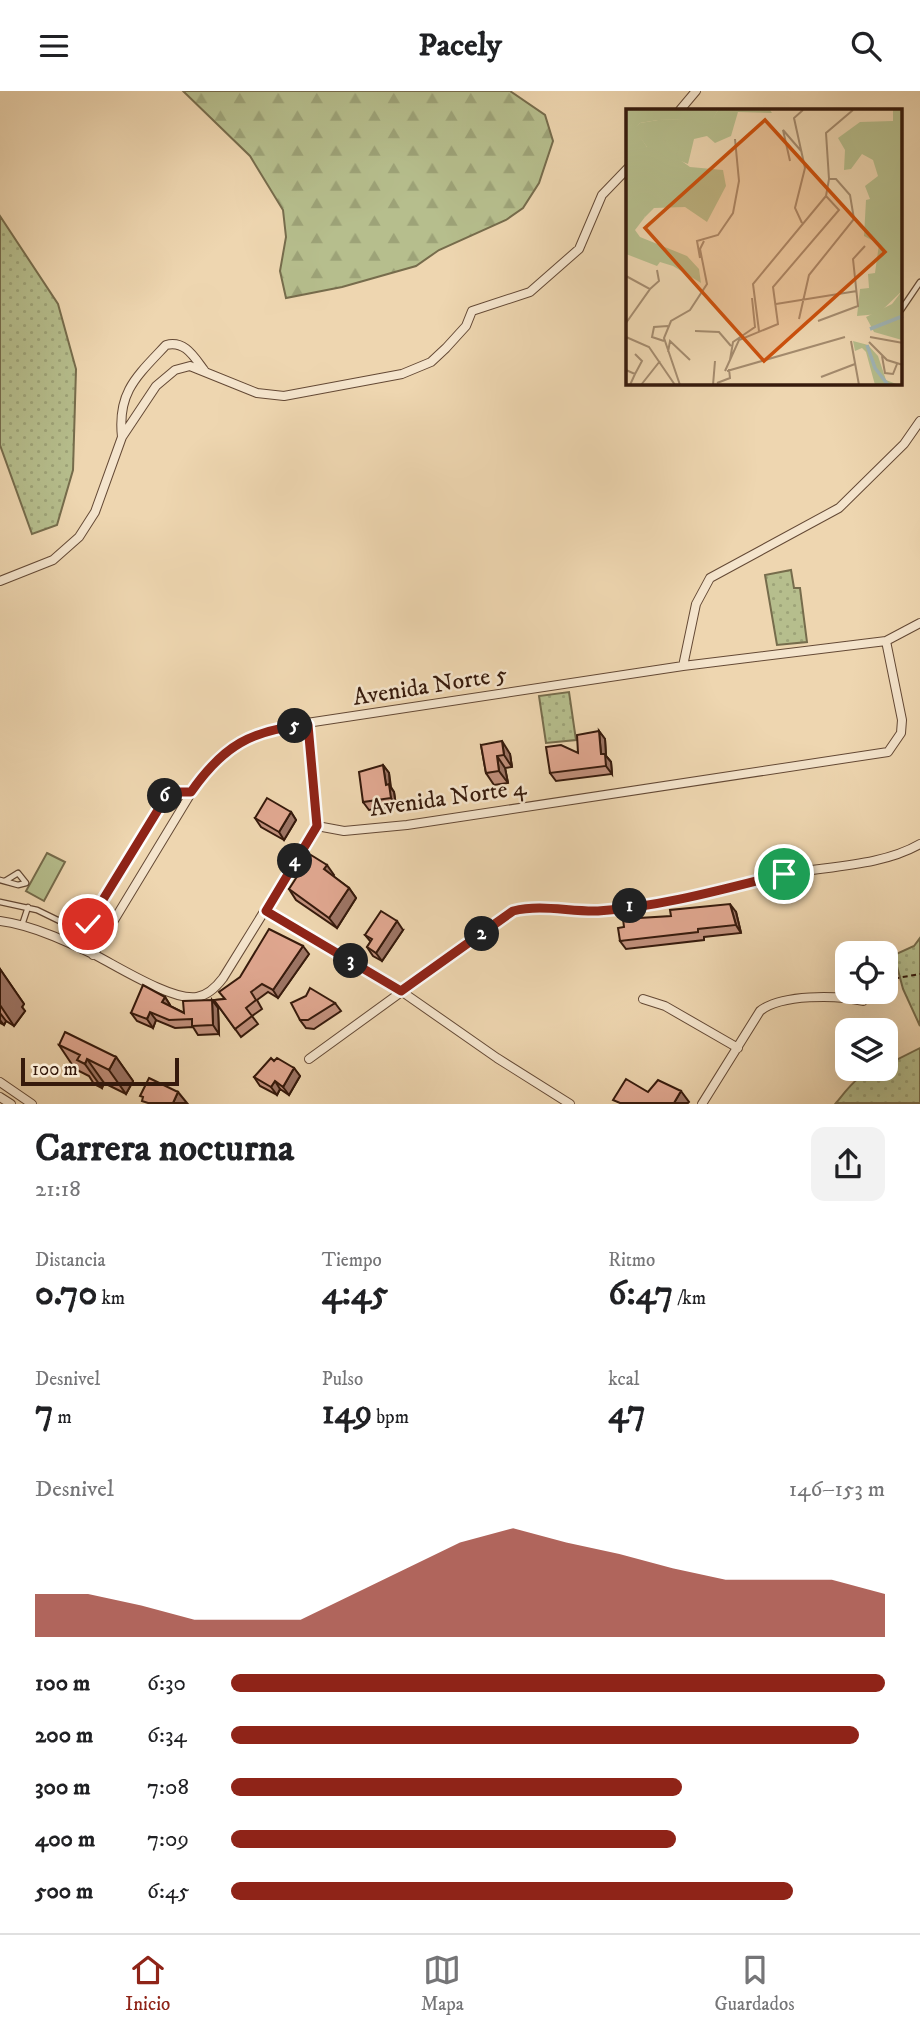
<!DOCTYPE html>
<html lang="es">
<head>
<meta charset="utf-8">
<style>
	:root { --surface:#fff; --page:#f2f2f2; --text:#202124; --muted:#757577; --line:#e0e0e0; --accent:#8f2418 }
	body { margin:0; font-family:"IM FELL DW Pica",serif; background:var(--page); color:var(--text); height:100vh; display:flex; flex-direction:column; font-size:26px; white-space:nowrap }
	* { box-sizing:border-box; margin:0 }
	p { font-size:23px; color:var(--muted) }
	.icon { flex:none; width:38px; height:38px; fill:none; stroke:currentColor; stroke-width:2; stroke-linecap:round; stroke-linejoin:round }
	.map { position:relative; height:1013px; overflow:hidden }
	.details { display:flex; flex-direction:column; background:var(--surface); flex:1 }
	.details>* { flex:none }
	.tools { position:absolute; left:835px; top:850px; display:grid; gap:14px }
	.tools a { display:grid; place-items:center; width:63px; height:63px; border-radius:14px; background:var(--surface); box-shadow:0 7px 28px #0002; font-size:35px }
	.scale { position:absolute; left:21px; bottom:18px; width:158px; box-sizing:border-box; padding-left:7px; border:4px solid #361a0c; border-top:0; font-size:19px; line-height:24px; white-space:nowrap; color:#361a0c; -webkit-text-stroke:5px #f4e4cc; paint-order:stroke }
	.pin { position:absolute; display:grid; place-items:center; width:60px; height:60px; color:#fff; margin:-30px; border:4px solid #fff; border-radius:50%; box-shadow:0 2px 7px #0007 }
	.km { position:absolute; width:35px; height:35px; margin:-18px; border-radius:50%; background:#222; color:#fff; font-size:19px; line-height:35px; text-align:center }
	.round { display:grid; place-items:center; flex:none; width:74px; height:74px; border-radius:14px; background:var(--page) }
	.headline { display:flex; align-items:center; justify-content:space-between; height:119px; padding:0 35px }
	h1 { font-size:38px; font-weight:700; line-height:52px }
	.figures { display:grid; grid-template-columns:repeat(3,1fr); gap:10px; height:119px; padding:7px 35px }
	.figures div { display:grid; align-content:center }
	.figures b { font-size:35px; font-weight:700 }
	.figures small { font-size:19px; font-weight:400 }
	.figures p { font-size:19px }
	.chart { height:196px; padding:14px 35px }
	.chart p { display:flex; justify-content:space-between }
	.chart svg { width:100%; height:126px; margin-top:7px; fill:var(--accent); opacity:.7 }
	ul { padding:0 35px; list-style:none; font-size:23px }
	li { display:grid; grid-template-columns:112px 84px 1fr; align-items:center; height:52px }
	li i { height:18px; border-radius:9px; background:var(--accent) }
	header { display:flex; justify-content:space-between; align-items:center; height:91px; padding:0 35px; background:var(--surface); font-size:32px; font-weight:700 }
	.tab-bar { display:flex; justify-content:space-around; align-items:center; height:98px; border-top:2px solid var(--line); background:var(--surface); font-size:19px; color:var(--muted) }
	.tab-bar a { display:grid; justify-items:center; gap:4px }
	.tab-bar .selected { color:var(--accent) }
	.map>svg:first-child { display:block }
	.grass { fill:url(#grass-dots); stroke:#766c4c; stroke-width:2 }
	.forest { fill:url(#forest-firs); stroke:#766c4c; stroke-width:2 }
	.garden { fill:#b6be8d; stroke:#766c4c; stroke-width:2 }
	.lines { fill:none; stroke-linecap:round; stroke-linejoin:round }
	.service-casing { stroke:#644935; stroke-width:7 }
	.minor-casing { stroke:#644935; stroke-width:10 }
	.path { stroke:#361a0c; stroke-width:2; stroke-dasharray:5 3.5; stroke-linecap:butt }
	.service { stroke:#f4e4cc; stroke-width:4.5 }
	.minor { stroke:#f4e4cc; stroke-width:8 }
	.wall { fill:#c1907c; stroke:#361a0c; stroke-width:2 }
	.shaded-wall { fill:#9d7565; stroke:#361a0c; stroke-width:2 }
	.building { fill:#e0a790; stroke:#361a0c; stroke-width:2 }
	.route-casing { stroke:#fff; stroke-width:14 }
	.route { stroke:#8f2418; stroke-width:9 }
	.labels { text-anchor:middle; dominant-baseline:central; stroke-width:5; stroke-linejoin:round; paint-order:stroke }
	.street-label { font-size:24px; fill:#361a0c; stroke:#f4e4cc }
	.inset-river { fill:none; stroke:#a0b6b8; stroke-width:3.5 }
	.inset-road { fill:none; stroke:#a48b6e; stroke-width:2 }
	.view { fill:#cd500c; fill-opacity:0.15; stroke:#cd500c; stroke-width:3.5 }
	.inset-edge { fill:none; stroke:#361a0c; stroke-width:3.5 }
</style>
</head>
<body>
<header><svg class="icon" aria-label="menu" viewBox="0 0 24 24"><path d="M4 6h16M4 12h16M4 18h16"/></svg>Pacely<svg class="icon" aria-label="search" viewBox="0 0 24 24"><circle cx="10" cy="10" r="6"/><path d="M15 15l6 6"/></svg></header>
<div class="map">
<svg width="920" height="1013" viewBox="0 0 920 1013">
	<defs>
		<pattern id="grass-dots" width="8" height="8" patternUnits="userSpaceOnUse" patternTransform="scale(1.75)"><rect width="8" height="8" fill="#b6be8d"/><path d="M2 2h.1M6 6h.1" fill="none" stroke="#9da378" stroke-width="1.8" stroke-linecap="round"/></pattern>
		<pattern id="forest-firs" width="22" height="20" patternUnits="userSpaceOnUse" patternTransform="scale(1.75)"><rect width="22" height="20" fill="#b6be8d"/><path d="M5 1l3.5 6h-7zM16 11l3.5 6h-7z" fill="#9da378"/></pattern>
	</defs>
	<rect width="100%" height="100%" fill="#eed6b0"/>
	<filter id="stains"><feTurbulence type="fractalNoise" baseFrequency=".00286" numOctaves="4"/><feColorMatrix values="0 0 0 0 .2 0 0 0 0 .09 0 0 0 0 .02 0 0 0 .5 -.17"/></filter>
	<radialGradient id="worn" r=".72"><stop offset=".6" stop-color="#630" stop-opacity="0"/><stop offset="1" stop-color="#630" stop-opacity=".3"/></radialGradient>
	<path class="grass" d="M0,125L58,213L76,278L73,379L57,434L32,443L0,354Z
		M791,479L794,497H800L807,551L777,554L765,484Z
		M569,601L576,649L546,652L539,605Z
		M920,847V935L903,898L894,864L914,855Z
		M920,957V1012H836C850,995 861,978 886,978V974Z"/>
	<path class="forest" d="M183,0H510L545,24L553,50L539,92L523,117L506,129L439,159L416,175L342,196L286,207L280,180L286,146L283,119L250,65Z"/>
	<path class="garden" d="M47,762L65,771L44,810L26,800Z"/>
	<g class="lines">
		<defs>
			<path id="service" d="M901,219L920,191
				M0,789L18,794L26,792L18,782L5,790
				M0,811L37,819L72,836L88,833L162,710C171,699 177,698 191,701
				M22,834L28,816"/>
			<path id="minor" d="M680,19L696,0
				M122,346C117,301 137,285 166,254C185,249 194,266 204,279
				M0,490L53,469L79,446L95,421L122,346L156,295L175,279L190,275L257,302L284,305L402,283L431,271L446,257L466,235L472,220L530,201L579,158L602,104L628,77
				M683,575L696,513L710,487L839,417L904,353L920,330
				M308,633L317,735
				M266,820L401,900L497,967L570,1013
				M0,830C32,834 68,851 97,865C120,877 173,910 197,906C208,904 217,895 223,887L317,735L344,740L407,734L888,661L901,642L902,629L886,550
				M93,864L202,684C231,652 246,645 287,635L683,575L886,550L920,532
				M643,908L665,915L738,957
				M309,968L513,820C541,813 569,821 597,820C661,818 724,795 786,783C829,775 882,775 920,753
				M0,991L32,1013
				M0,1006L11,1013
				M702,1013L760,920C781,903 837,904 863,910"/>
		</defs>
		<use href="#service" class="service-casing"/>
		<use href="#minor" class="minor-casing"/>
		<path class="path" d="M886,889L920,883"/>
		<use href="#service" class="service"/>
		<use href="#minor" class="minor"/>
	</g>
	<path class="wall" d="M599,640L605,648L606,665L611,671L612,683L556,690L550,682L578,662Z
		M481,654L510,663L512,676L505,677L508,692L494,694L486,682Z
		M383,674L389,682L391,696L394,701L396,715L369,719L363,711Z
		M291,721L296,729L284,749L261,736L255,727Z
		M334,784L333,785L349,797L356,807L337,837L296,809L289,798Z
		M736,821L741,842L704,846V849L626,858L620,850Z
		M403,839L382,870L373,865L367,856L371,851L365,844Z
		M309,863L278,907L268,901L257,909L262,918L252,925L258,933L241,946L214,909L225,908Z
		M0,878L24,913L22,916L25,920L14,935L6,930L4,934L0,932Z
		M165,906L170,914V915L184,922L218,917L219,943L198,944L193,936L175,937L156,929L153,937L137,930L131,922Z
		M335,912L341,920L314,938L306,937L300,929Z
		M59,954L116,966L133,990L126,1003L104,992L102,997L94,993L89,985L75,978Z
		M274,970L294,977L300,985L289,1004L280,998L277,1004L260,995L254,986Z"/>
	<path class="shaded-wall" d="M599,640L605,648L606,665L611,671L612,683L606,675L601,663Z
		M502,650L510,663L512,676L504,664Z
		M497,665L505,677L508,692L499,680Z
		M383,674L389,682L390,696L394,701L396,715L391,707L386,694Z
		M291,721L296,729L284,749L279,741Z
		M327,774L334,784L331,788L324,778Z
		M349,797L356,807L337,837L329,827Z
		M730,813L736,821L741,842L736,834Z
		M397,830L403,839L382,870L376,862Z
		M303,855L309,863L278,907L273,899Z
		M0,878L24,913L22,916L25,920L14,935L0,914Z
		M165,906L170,914L168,920L162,911Z
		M212,909L218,917L219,943L213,934Z
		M150,921L156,929L153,937L147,928Z
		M0,922L6,930L4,934L0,929Z
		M116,966L133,990L126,1003L109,979Z
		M87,968L104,992L102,997L85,973Z
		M294,977L300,985L289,1004L283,996Z
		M275,990L280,998L277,1004L271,996Z
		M681,1000L689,1011L688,1012H674Z
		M178,1001L187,1012H173Z"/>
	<path class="building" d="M599,640L601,663H605L606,675L550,682L546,656L561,654L578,662L577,644Z
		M502,650L504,664L497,665L499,680L486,682L481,654Z
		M383,674L386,694L389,693L391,707L363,711L359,681Z
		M267,707L291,721L279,741L255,727Z
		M311,764L327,774L324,778L349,797L329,827L289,798Z
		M730,813L736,834L698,838V841L620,850L618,837L624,836L623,828L671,825L670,819Z
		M381,820L397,830L376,862L367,856L372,848L365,844Z
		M269,838L303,855L273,899L262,893L251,901L256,909L246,917L252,925L235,938L214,909L225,908L219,901L240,886Z
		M143,894L165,906L162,911L184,922L183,910L212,909L213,934L192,935V928L169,929L150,921L147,928L131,922Z
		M310,897L335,912L308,929H300L291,912L306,905Z
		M65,941L116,966L109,979L87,968L85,973L77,969L80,964L59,954Z
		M271,967L274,970L277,967L294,977L283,996L275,990L271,996L254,986Z
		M149,987L178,1001L173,1012H148L142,1010L143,1006L140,1005Z
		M626,988L648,1001L658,989L681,1000L674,1012H620L613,1009Z"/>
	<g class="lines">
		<defs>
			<path id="route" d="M88,833L169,701H191C223,655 252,638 308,634L317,735L266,820L401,900L513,820C542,813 569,821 598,820C660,816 724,798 784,783"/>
		</defs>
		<use href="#route" class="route-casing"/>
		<use href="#route" class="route"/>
	</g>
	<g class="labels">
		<g class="street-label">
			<text transform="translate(430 595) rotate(-9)">Avenida Norte 5</text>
			<text transform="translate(448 707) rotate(-8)">Avenida Norte 4</text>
		</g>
	</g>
	<g transform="translate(626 18)">
		<rect width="276" height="276" fill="#eed6b0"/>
		<path d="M92,1H144L146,4L112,3L105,27L89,34L81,27L68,30L62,55L21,38L8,20L14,14L32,11L87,9ZM267,1H276V182L252,205L231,207L234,180L243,179L242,165L249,164L253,135L238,127L240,91L244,90L239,77L252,67L247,51L236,45L225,60L218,61L219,41L212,29L234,13L267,12ZM0,65L19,108L9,121L14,128L61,147L73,160L75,174L47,157L34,153L31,157L0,145Z" fill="#b6be8d"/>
		<path d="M0,1H92L87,10L32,11L14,14L9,20L21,38L34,31L49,32L53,37L50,48L64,58L97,61L100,77L81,113L59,98L28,99L19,108L12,99L0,65ZM276,182V231L248,223L240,208L266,195ZM227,232L242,236L252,247L260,271L273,276H249L240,243L236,239L229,242Z" fill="#b6be8d"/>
		<path class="inset-river" d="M244,220L277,207M241,236L249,259L262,276"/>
		<path class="inset-road" d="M164,52L157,21L176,43M203,70L200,24L227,1M176,114L169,99L179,59L168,9L177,1M74,149L71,132L92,126L107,104L113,72L109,30M0,167L24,180L0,214M24,180L33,172L31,161M150,195L231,182M192,212L232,197L227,150L239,137M69,222L93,223L105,237M133,222L127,175L200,87L203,70H210L224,86L228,110L183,166L173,210M0,228L23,238L49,276M244,228L277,234M38,232L26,228L28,218L42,217M225,232L233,276M243,233L261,251L277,256M42,243L44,232L64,251M9,245L16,252L9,265M256,247L259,264L267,265L271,255M104,251L107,233L129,218L126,189M0,261L9,265L4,276M99,262L113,231L152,215L147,178L213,101L200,87M101,262L219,228M195,268L229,255M91,274L104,269L103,260M15,276L34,252M54,276L38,229L45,212L64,201L81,175L74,140L78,132M87,276L89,252M140,276H176"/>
		<path class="view" d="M139,11L259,143L138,252L19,119Z"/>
		<rect width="276" height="276" class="inset-edge"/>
	</g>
	<rect width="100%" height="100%" filter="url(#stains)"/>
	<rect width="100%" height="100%" fill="url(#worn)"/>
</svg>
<div class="tools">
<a><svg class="icon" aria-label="locate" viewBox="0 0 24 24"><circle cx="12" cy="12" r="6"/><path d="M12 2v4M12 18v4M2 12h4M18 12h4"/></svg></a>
<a><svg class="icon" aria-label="layers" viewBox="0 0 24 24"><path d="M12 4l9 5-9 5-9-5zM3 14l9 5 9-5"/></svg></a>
</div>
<div class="scale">100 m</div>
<div class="pin" style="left:784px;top:783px;background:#1e9e55"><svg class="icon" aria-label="arrive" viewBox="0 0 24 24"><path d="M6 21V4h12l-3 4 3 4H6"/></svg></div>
<div class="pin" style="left:88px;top:833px;background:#d93025"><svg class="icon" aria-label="check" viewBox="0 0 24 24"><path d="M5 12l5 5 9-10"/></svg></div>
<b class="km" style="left:630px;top:815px">1</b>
<b class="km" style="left:482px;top:843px">2</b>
<b class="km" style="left:351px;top:870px">3</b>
<b class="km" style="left:295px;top:770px">4</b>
<b class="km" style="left:295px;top:635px">5</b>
<b class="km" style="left:165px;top:705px">6</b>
</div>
<section class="details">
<div class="headline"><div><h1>Carrera nocturna</h1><p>21:18</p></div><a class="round"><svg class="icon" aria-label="share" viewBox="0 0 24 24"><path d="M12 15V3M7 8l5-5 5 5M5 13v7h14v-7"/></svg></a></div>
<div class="figures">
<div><p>Distancia</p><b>0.70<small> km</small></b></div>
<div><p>Tiempo</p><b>4:45</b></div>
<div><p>Ritmo</p><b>6:47<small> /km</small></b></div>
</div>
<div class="figures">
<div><p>Desnivel</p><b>7<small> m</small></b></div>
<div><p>Pulso</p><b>149<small> bpm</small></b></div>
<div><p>kcal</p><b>47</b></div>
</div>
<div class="chart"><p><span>Desnivel</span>146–153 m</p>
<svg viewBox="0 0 160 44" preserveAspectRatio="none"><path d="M0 44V29L10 29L20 33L30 38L40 38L50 38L60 29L70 20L80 11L90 6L100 11L110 15L120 20L130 24L140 24L150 24L160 29V44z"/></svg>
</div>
<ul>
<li><b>100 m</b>6:30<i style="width:100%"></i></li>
<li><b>200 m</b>6:34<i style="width:96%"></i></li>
<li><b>300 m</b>7:08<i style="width:69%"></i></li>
<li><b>400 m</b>7:09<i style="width:68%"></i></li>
<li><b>500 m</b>6:45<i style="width:86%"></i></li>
</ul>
</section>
<nav class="tab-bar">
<a class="selected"><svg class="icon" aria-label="home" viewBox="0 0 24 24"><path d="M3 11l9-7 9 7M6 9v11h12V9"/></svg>Inicio</a>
<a><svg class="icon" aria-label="map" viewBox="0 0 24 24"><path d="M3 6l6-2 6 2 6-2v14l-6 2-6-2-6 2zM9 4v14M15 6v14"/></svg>Mapa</a>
<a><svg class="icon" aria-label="saved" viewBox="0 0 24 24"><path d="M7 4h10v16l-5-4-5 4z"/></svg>Guardados</a>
</nav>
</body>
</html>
